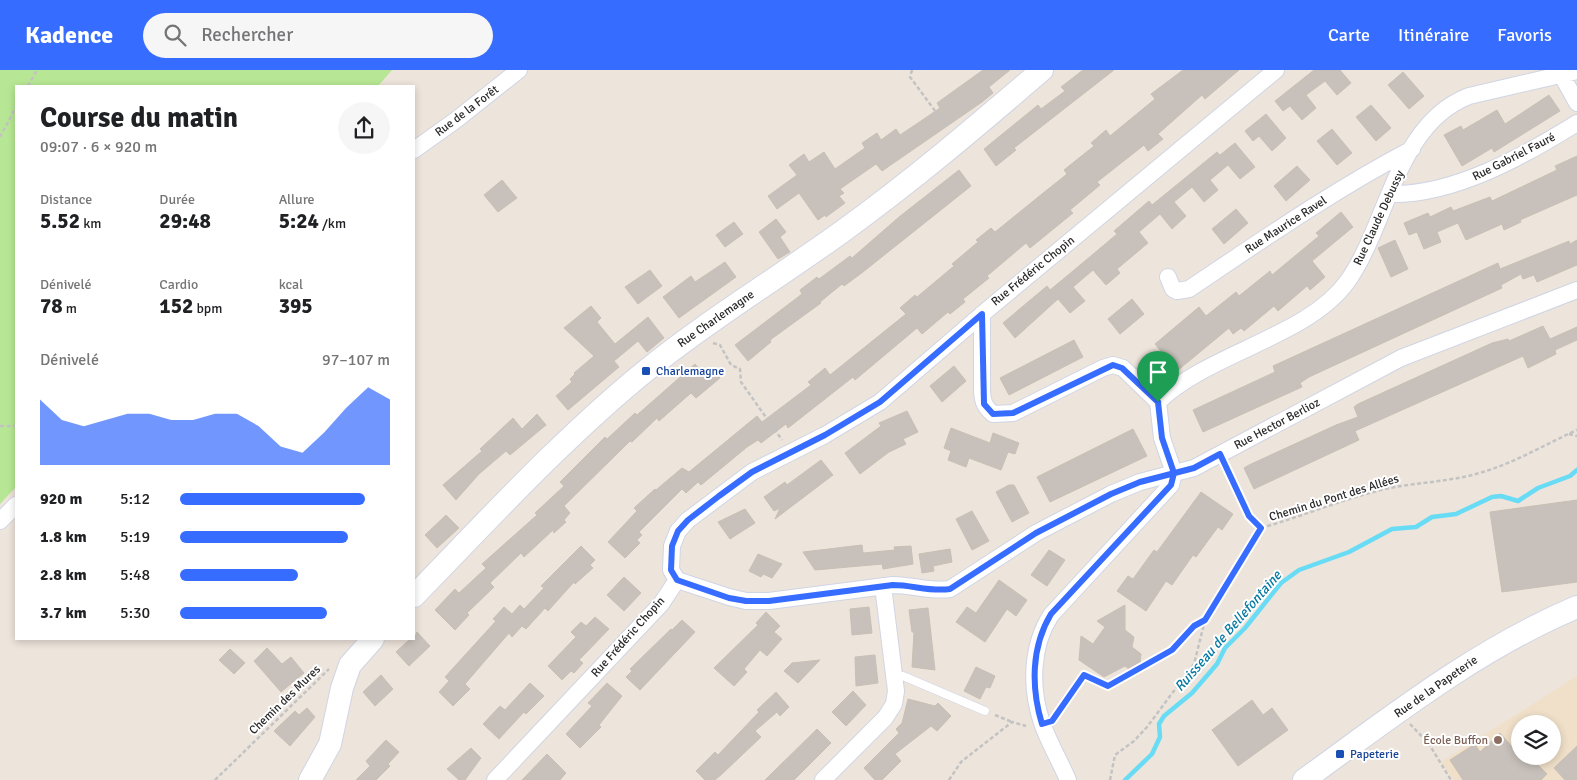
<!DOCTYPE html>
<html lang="fr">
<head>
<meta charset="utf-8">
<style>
	:root { --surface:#fff; --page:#f6f6f6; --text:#202124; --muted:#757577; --accent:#366cff }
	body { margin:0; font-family:Signika,sans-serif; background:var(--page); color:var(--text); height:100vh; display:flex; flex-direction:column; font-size:19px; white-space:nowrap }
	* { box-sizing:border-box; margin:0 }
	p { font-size:16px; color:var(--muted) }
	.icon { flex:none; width:28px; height:28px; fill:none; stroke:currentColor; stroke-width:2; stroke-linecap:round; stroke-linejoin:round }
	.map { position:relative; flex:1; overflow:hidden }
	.details { position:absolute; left:15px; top:15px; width:400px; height:555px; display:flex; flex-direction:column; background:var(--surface); border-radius:0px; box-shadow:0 2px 8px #0003 }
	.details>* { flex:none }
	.fabs { position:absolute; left:1511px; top:645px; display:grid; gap:10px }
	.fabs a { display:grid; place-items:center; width:50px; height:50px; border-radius:50%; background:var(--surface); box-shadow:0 2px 8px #0003; font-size:25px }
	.pin { position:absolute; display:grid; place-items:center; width:42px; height:42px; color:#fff; margin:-51px -21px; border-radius:50% 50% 50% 0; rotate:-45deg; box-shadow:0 0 5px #0007 }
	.pin .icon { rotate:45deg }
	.round { display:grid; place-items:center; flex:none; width:52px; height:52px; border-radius:26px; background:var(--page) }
	.summary { display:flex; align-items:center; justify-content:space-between; height:85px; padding:0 25px }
	h1 { font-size:28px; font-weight:700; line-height:38px }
	.stats { display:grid; grid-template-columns:repeat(3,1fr); gap:8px; height:85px; padding:5px 25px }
	.stats div { display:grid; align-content:center }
	.stats b { font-size:21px; font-weight:700 }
	.stats small { font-size:14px; font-weight:400 }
	.stats p { font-size:14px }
	.chart { height:140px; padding:10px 25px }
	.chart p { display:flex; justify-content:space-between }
	.chart svg { width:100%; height:90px; margin-top:5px; fill:var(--accent); opacity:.7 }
	ul { padding:0 25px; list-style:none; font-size:16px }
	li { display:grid; grid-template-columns:80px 60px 1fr; align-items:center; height:38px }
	li i { height:12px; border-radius:6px; background:var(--accent) }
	header { display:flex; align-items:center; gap:30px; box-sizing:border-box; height:70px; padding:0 25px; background:var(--accent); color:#fff }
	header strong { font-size:24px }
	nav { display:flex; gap:28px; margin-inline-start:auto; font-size:18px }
	.search { width:350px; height:45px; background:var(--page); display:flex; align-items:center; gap:12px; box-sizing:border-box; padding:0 18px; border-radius:28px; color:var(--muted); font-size:19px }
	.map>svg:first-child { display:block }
	.education { fill:#f0e0c9; fill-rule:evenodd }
	.green { fill:#b7e794 }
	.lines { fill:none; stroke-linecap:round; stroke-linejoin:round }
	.stream { stroke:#68dbf5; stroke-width:4.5 }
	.building { fill:#c8c1bb; stroke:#c8c0b4 }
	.lane-casing { stroke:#d0d5e4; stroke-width:9 }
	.street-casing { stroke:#d0d5e4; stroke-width:18 }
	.secondary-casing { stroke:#d0d5e4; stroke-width:24 }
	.path { stroke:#c3c3c3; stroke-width:2.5; stroke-dasharray:4 2.5; stroke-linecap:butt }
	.lane { stroke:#fff; stroke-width:8 }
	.street { stroke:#fff; stroke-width:16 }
	.secondary { stroke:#fff; stroke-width:22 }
	.route-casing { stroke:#fff; stroke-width:10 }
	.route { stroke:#366cff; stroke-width:6 }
	.transit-dot { fill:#1a4fb4; stroke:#fff; stroke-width:2 }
	.education-dot { fill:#8d6e63; stroke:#fff; stroke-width:2 }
	.labels { text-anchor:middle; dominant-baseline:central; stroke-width:4; stroke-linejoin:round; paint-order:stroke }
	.street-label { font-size:12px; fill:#2a2a2a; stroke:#fff }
	.transit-label { font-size:12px; fill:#164399; stroke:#fff; text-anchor:start }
	.education-label { font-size:12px; fill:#785e54; stroke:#fff; text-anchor:end }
	.water-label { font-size:14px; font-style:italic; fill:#0679a2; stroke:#fff }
</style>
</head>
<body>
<header>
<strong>Kadence</strong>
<div class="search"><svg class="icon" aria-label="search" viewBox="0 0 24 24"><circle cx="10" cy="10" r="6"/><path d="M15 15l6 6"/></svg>Rechercher</div>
<nav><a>Carte</a><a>Itinéraire</a><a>Favoris</a></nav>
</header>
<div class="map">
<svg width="1577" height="710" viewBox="0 0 1577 710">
	<rect width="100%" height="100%" fill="#ede4db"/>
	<path class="education" d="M1577,606V710H1454L1441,692ZM1520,654H1552V686H1520Z"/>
	<path class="green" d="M0,0H392L378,16H16V417L0,434Z"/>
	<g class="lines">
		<path class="stream" d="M1125,710L1152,684L1160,667L1159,654L1164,646L1192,623L1217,594L1225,578L1245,558L1281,513L1299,500L1349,482L1392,459L1416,457L1432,447L1456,444L1492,427L1501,426L1518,431L1538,418L1570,406L1577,400"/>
	</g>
	<path class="building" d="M983,0H1010L989,17L993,23L982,32L882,101L876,94L840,119L844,123L839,126L845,133L826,147L825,145L818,150L799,123L777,139L768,126L797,105L789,95L804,84L809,92L824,82L835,99L865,78L862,73L877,63L881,70L896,59L900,65L918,53L940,38L937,33Z
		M1083,0H1114L1014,78L1016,80L996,96L984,79L1038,35L1041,39L1065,21L1061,17Z
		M1183,0H1239L1205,29L1202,25L1158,64L1163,69L1148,81L1144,75L1097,112L1100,115L1070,140L1073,143L1030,178L1026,173L987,206L989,208L963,229L965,232L950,244L948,242L922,264L917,258L855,310L853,307L788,358L786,354L761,373L758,370L747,377L701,415L698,412L686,423L682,419L639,462L642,465L637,470L640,473L625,488L608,472L637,441L634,438L655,419L656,420L682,398L689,402L757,346L762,352L811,315L808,312L825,298L830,305L906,244L900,238L915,225L917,227L954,196L952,194L978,172L976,170L991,158L995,162L1037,128L1067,104L1064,100L1094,76L1091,73L1106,60L1110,66L1155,29L1151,24Z
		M1314,0H1340L1351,13L1337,25L1325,11L1306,25L1316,38L1302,50L1290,36L1283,41L1275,31Z
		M1403,2L1424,26L1409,39L1388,15Z
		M1549,25L1560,41L1494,82L1492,78L1462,96L1444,65L1461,56L1463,60L1497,40L1505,54Z
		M1371,35L1391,58L1376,71L1356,47Z
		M1266,44L1286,68L1272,81L1259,66L1253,71L1245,61Z
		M1332,59L1352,83L1337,95L1317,71Z
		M1235,73L1255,97L1240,109L1228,95L1210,110L1218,120L1204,132L1192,117L1174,132L1186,146L1172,159L1160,144L1139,162L1148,173L1117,199L1120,203L1106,215L1093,200L1073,217L1085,231L1070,243L1058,229L1015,268L1003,253L1047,216L1050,220L1085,191L1117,164L1114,161L1149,131L1152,135L1217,82L1220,85Z
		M1577,86V125L1520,150L1521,152L1504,160L1502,154L1466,170L1458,153L1437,162L1441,172L1424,179L1417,162L1409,165L1404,153L1428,143L1430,147L1451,137L1453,141L1490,127L1492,131L1557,100L1555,96Z
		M1297,96L1310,110L1286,131L1274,116Z
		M959,100L971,116L863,202L844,216L842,214L820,232L821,233L770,270L771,272L748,291L735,275L802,224L800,220L817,207L819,209L850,186L852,188L899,147Z
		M502,110L517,128L498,142L484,125Z
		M1236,139L1248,153L1224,174L1212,159Z
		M1341,142L1353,157L1312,191L1325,207L1310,220L1307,216L1278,241L1274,236L1244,261L1241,258L1233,264L1229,258L1177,301L1155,274L1199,237L1206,246L1236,222L1239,226L1270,201L1272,205L1319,166L1316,163Z
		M776,149L786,162L780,167L790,182L778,189L759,162Z
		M734,152L743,164L725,177L716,165Z
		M1395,170L1408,199L1391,207L1378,178Z
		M1577,170V195L1537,212L1534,205L1523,209L1521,204L1501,215L1502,218L1309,307L1300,313L1302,317L1203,362L1193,340L1275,302L1273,296L1498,193L1500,199L1569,171L1570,174Z
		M725,192L736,207L679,248L663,227L691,206L695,212Z
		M650,200L662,216L638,234L625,217Z
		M1132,229L1144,244L1120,264L1108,249Z
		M591,236L601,248L597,252L615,274L648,247L664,268L647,282L638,271L614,291L619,297L568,340L556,326L572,312L570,309L575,304L574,303L594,286L564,258Z
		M1543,256L1550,269L1577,257V270L1555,280L1556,284L1528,298L1523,286L1355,361L1359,370L1254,419L1244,398L1249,395L1336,355L1358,347L1354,337L1358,334L1492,273L1508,269L1509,271Z
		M1074,270L1083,287L1009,325L1000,308Z
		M695,294L704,305L712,299L720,308L696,328L691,323L659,351L657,348L632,372L630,371L564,436L570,443L564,450L566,452L554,463L553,460L524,487L521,483L490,513L494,517L467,543L469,545L455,560L435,540L455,519L459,523L486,498L482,494L537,445L535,443L564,416L560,412L605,367L607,369L635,343L637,345Z
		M954,296L966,311L942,332L930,316Z
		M907,341L918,362L903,369L906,374L889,382L860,404L845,383L881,356L879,353Z
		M537,344L546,355L510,385L506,381L479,404L456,430L443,415L482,381L480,379L513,348L522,359Z
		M951,358L990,373L993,363L1019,373L1015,384L1008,382L1001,400L969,388L966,397L948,390L951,381L944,378Z
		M1133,359L1147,386L1050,432L1037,407Z
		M821,390L833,405L775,449L780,438L774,441L764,427L785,412L787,415Z
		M1009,415H1014L1029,443L1012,452L996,422Z
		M1201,422L1233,444L1222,460L1218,457L1196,487L1193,485L1172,515L1166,511L1146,541L1117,521L1128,506L1133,509L1154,480L1157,482Z
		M1577,430V512L1502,522L1490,442Z
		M745,439L755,453L730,469L718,452Z
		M972,441L989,471L972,480L956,449Z
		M446,445L459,458L437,478L425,465Z
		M862,475L863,483L895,480L894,477L911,476L913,494L883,499L882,494L815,500L803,482Z
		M581,476L595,490L590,495L593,498L575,514L574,512L548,541L545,538L526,559L522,556L512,567L509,563L465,614L470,619L453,636L439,622L449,611L445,607L496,551L493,549L504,537L512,544L520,535L524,539L544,518L541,516Z
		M950,479L952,492L933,496L934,501L922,503L919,484Z
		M1049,480L1065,490L1047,516L1031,505Z
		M758,484L782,494L772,508L763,504L761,507L749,501Z
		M624,507L641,523L624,541L607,525Z
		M999,510L1027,530L1016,546L1007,539L985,572L956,552L967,537L976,543Z
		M1125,535V560L1134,567L1132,577L1141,584L1140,595L1130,600L1125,596L1104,607L1079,590L1081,566L1093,574L1105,557L1097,551Z
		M869,537L872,563L852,565L850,539Z
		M928,538L932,573L935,600L912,597L914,562H912L909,540Z
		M766,542L780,556L774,562L782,569L767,586L760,580L744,599L747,602L734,616L714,598L758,555L756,553Z
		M595,547L609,559L579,590L583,593L574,603L571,601L562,610L548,596L576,567L571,562L581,552L586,556Z
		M682,550L695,562L640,620L626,607L632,601L630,599L671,559L672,560Z
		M417,562L430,576L409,596L396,582L410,569H414Z
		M267,578L282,594L291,587L304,603L281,622L254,591Z
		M230,579L245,593L234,604L219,590Z
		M875,585L878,613L856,616L855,587Z
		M820,590L798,613L784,601L792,593Z
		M976,597L995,606L990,618L986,617L980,629L964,621Z
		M381,605L393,619L375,636L363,622Z
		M530,613L544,626L526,644L524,642L499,669L483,654L500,636L505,640Z
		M607,613L622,626L599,655L601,657L580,678L566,664L592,636L588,633Z
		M853,621L866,635L846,656L832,642Z
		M776,622L789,637L780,646L777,642L755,661L761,667L722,704L715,710H705L696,701L715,682L718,685L759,642L757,640Z
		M908,629L935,636L938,633L951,646L937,661L931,656L895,684L901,691L882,710H875L864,698L899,663L896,659L902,653Z
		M1252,630L1263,645L1272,638L1288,660L1238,696L1212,660Z
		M307,638L315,647L290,676L274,661L295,641L299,645Z
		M817,659L831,673L794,710H765Z
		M1500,663L1520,686H1529L1547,704L1541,710H1463L1450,690L1475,674L1480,682Z
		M386,670L399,682L388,694L390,696L376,710H356L370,696L366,691Z
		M1577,676V710H1565L1554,698Z
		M471,678L481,688L465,710H459L447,699Z
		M547,684L566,703L560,710H522Z"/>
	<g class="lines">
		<defs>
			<path id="lane" d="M894,606H903L985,641"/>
			<path id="street" d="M1561,4L1577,33
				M414,80L456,50L519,0
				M1389,124C1453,126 1524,86 1577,53
				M1168,207L1173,219L1177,221L1189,219C1262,170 1334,120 1412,79
				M982,244V322C983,333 985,337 993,344L1013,343L1103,298L1113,295L1123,298L1158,332L1162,368L1174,403
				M1158,332C1208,283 1307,267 1347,212C1388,155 1396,54 1469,26L1577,1
				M0,451L16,435
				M677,510L729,527L746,531H769L893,515C913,515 930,522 950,519L1036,463L1111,424L1140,412L1194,398L1401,288L1577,220
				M495,710L661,534L677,510L671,500L672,476L678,461L688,450L752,402L825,365L880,332L987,240L1276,0
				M823,710L885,648L894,634L896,621L883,516
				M1068,710C1060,691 1049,673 1042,653C1030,618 1031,576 1051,545L1171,415L1174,403"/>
			<path id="secondary" d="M414,526C488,450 565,366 648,299C710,249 778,208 843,161C912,111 977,56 1042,0
				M310,710L330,674L342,618L350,595L373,569
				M1304,710C1391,647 1477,579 1577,537"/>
		</defs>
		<use href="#lane" class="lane-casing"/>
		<use href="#street" class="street-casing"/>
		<use href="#secondary" class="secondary-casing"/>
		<path class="path" d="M912,0L910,7L947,57
			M28,16L37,0
			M0,67L16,37
			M713,273L720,275L731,295L740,299L741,312L782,370
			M0,356H16
			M1569,364L1577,366
			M1226,398L1249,446L1261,458
			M1261,458C1303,446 1343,429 1385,419C1417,412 1451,412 1483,402C1516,392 1546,374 1577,360
			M995,645L1012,652
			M1056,646L1084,605L1108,616L1172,580L1194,556L1205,550
			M1410,654L1429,674L1451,710
			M215,710L329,599
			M949,710L961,692L1012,652L1026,656
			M1110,710L1115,685L1134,671L1147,657L1194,594L1205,550L1261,458"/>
		<use href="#lane" class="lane"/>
		<use href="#street" class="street"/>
		<use href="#secondary" class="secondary"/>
	</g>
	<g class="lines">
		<defs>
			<path id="route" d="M1158,332L1122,298L1113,295L1013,343L993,344L984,334L982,244L880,332L825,365L752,402L719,426L688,450L678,461L672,476L671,500L677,510L729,528L746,531H769L893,515C913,515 930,522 950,519L1036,463L1111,424L1140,412L1194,398L1220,384L1249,446L1261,458L1205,550L1194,556L1172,580L1108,616L1084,605L1052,651L1042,654C1031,618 1031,577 1051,544L1171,415L1174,403L1162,368L1158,332"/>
		</defs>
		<use href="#route" class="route-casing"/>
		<use href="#route" class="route"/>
	</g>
	<g class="transit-dot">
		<rect x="641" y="296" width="10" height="10" rx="2.5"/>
		<rect x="1335" y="679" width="10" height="10" rx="2.5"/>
	</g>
	<circle class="education-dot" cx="1498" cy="670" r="5"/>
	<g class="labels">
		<g class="street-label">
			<text transform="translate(467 41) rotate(-37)">Rue de la Forêt</text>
			<text transform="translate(1514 87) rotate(-27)">Rue Gabriel Fauré</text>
			<text transform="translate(1379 148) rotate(-65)">Rue Claude Debussy</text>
			<text transform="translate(1286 155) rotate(-33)">Rue Maurice Ravel</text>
			<text transform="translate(1033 201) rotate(-39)">Rue Frédéric Chopin</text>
			<text transform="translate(716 249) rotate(-35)">Rue Charlemagne</text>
			<text transform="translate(1277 354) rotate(-28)">Rue Hector Berlioz</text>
			<text transform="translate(1334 428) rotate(-17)">Chemin du Pont des Allées</text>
			<text transform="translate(628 567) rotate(-48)">Rue Frédéric Chopin</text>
			<text transform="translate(1436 617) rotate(-35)">Rue de la Papeterie</text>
			<text transform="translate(285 630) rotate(-44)">Chemin des Mures</text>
		</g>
		<g class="transit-label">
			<text x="656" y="301">Charlemagne</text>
			<text x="1350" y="684">Papeterie</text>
		</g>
		<g class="education-label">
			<text x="1488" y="670">École Buffon</text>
		</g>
		<g class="water-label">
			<text transform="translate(1228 561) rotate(-49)">Ruisseau de Bellefontaine</text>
		</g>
	</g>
</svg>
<div class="fabs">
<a><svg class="icon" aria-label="layers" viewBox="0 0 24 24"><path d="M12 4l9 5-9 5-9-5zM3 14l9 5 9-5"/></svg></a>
</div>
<div class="pin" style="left:1158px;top:332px;background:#1e9e55"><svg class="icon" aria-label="arrive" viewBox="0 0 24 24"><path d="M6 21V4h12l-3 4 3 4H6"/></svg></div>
<section class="details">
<div class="summary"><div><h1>Course du matin</h1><p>09:07 · 6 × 920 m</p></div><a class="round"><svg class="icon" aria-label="share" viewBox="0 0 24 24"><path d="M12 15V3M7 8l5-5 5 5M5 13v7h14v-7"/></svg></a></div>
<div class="stats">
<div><p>Distance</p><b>5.52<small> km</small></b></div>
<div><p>Durée</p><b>29:48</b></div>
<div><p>Allure</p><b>5:24<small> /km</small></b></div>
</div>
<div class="stats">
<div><p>Dénivelé</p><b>78<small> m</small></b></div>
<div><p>Cardio</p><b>152<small> bpm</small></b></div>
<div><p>kcal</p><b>395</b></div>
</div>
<div class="chart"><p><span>Dénivelé</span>97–107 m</p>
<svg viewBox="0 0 160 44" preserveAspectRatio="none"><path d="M0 44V12L10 22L20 25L30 22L40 19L50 19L60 22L70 22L80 19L90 19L100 25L110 35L120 38L130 28L140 16L150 6L160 12V44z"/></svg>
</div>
<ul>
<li><b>920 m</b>5:12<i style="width:88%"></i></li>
<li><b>1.8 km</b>5:19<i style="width:80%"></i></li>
<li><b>2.8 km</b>5:48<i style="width:56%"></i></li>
<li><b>3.7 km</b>5:30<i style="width:70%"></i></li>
</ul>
</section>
</div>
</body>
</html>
